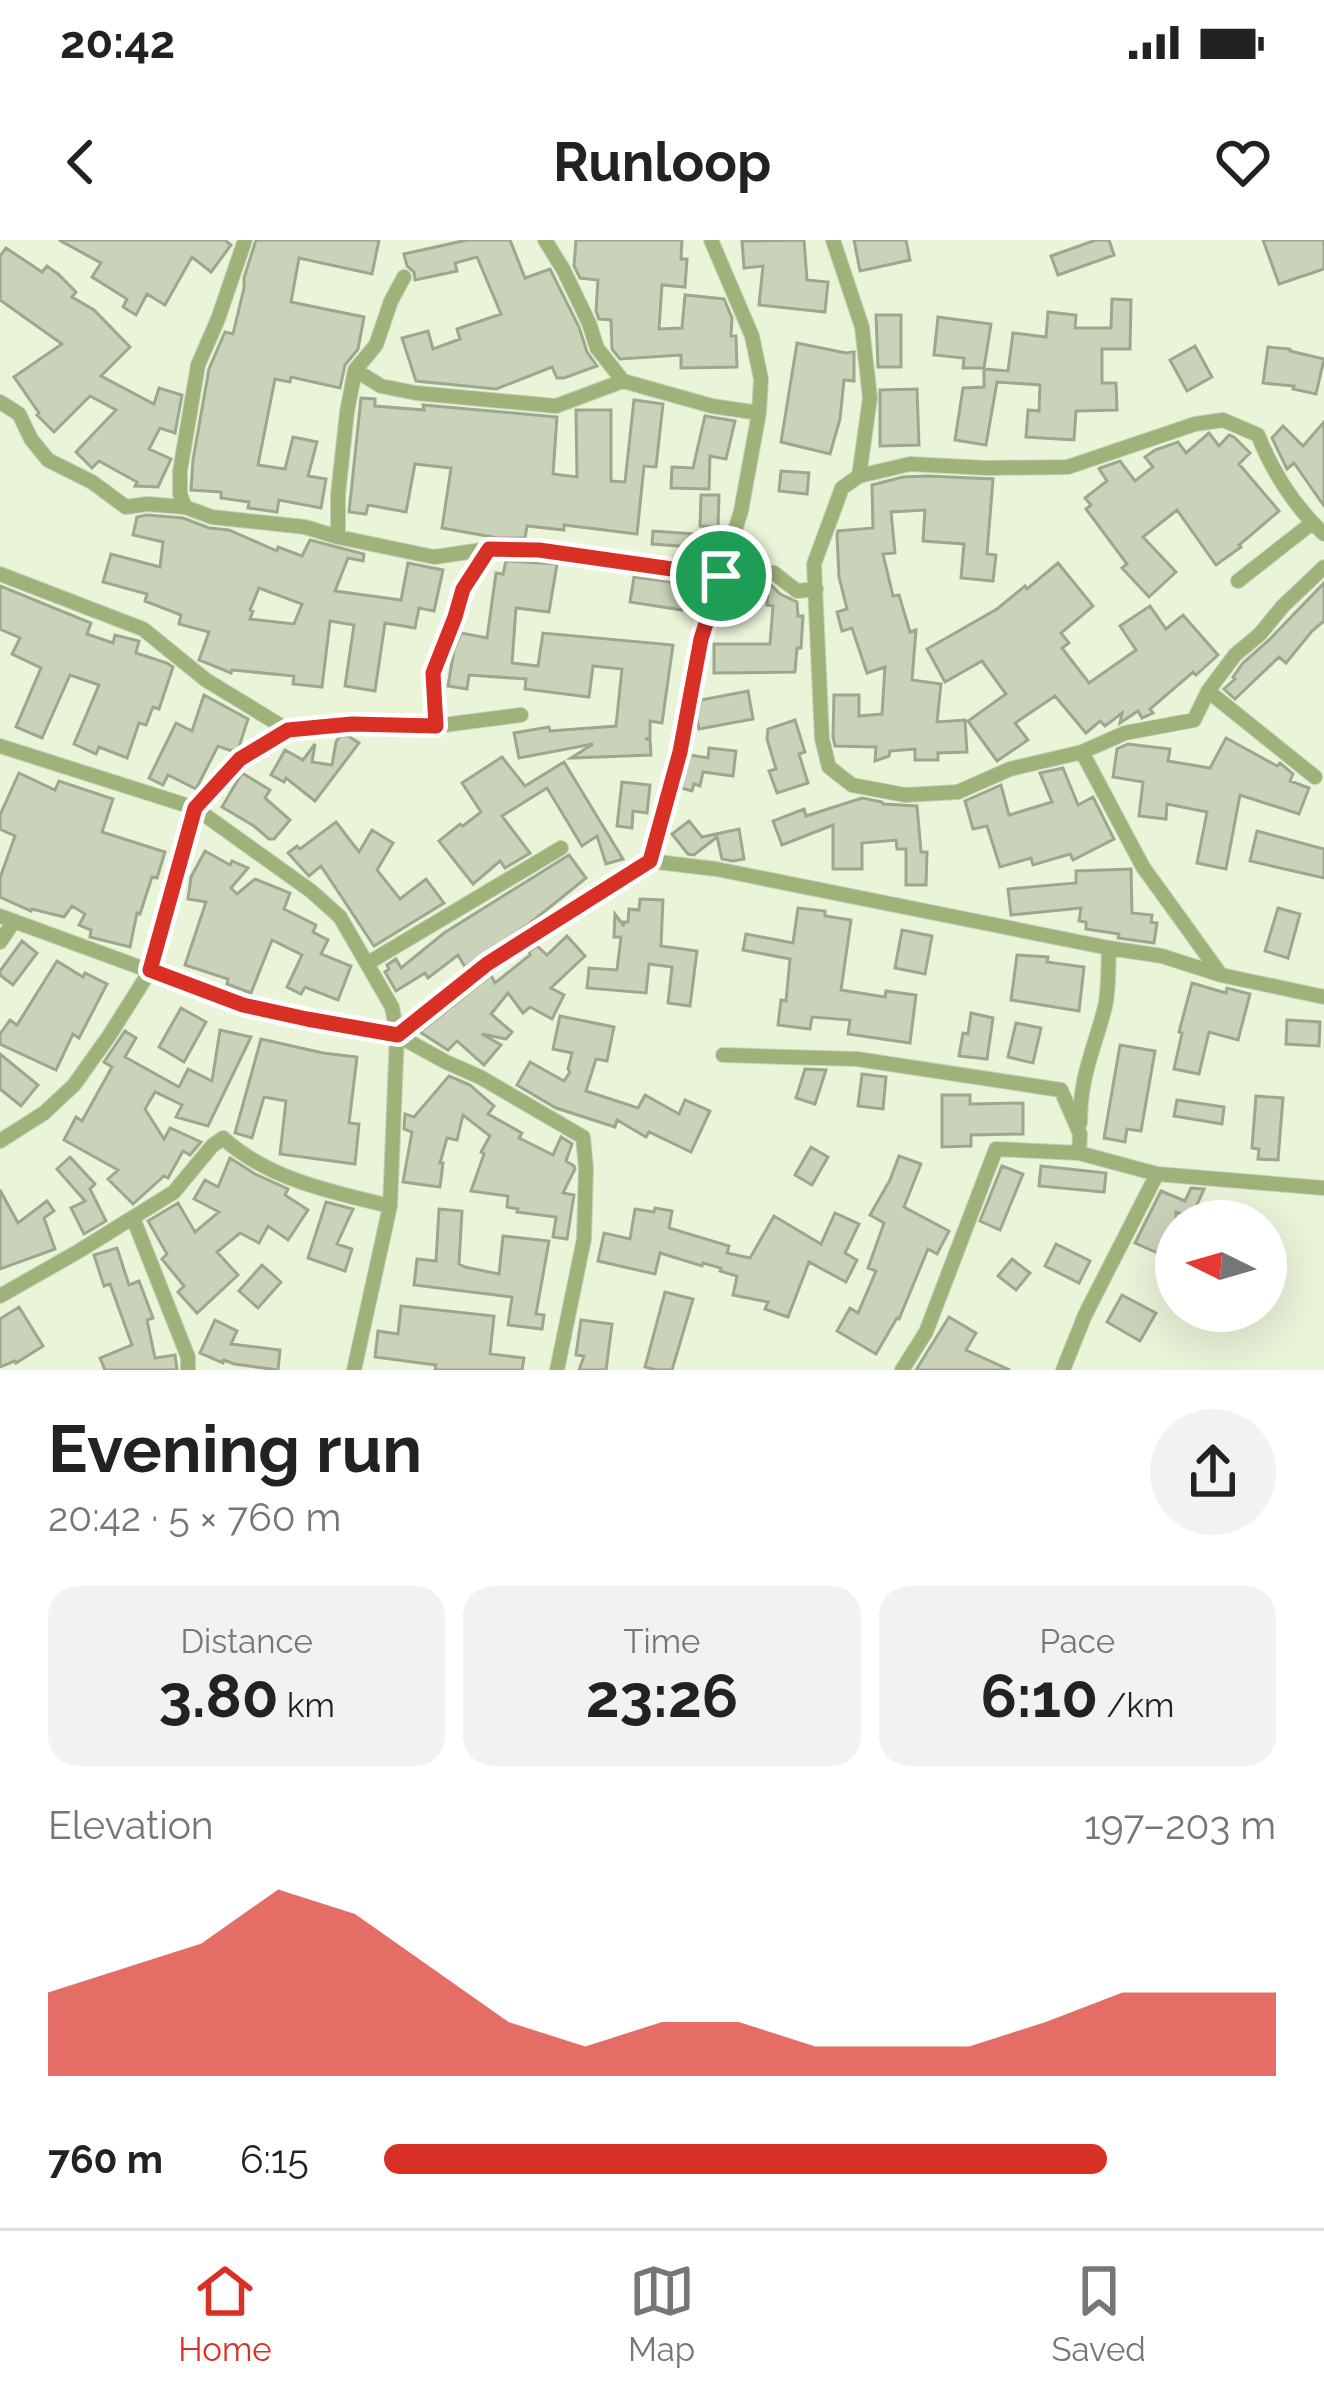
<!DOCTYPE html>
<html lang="en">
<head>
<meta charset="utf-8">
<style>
	:root { --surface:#fff; --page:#f2f2f2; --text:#222; --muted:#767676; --line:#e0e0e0; --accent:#d93025 }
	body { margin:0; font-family:Raleway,sans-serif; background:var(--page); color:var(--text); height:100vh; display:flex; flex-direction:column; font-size:45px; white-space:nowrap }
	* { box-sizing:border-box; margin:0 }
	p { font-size:39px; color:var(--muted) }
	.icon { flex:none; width:66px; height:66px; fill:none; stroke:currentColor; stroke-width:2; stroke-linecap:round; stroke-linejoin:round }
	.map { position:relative; height:1130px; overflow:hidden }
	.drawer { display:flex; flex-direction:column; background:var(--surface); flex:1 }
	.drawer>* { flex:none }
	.needle { width:78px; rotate:275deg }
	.tools { position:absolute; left:1155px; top:960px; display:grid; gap:24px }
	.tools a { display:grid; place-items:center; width:132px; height:132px; border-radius:50%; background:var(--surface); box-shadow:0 12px 48px #0002; font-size:60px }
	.pin { position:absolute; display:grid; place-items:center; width:102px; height:102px; color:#fff; margin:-51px; border:6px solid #fff; border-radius:50%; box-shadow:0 3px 12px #0007 }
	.round { display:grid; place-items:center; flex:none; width:126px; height:126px; border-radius:63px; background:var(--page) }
	.head { display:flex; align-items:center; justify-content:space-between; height:204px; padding:0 48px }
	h1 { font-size:66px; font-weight:700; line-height:90px }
	.metrics { display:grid; grid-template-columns:repeat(3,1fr); gap:18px; height:204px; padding:12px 48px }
	.metrics div { display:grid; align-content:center; border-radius:30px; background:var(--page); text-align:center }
	.metrics b { font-size:60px; font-weight:700 }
	.metrics small { font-size:33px; font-weight:400 }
	.metrics p { font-size:33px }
	.chart { height:336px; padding:24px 48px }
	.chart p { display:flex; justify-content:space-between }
	.chart svg { width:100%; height:216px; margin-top:12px; fill:var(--accent); opacity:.7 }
	ul { padding:0 48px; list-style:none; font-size:39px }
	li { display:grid; grid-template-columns:192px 144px 1fr; align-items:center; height:90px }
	li i { height:30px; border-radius:15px; background:var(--accent) }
	.status { display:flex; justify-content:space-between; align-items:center; height:84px; padding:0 60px; background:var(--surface); direction:ltr }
	.status svg { height:33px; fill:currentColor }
	header { display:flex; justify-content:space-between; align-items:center; height:156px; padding:0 48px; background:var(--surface); font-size:54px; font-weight:700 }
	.dock { display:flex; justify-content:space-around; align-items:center; height:168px; border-top:3px solid var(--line); background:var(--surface); font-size:33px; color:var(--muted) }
	.dock a { display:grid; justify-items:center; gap:6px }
	.dock .current { color:var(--accent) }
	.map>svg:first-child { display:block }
	.building { fill:#cad3b9; stroke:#9ea78e; stroke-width:3; fill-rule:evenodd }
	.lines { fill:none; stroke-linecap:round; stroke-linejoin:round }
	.street-casing { stroke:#c7d0b8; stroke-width:16 }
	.street { stroke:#9fb279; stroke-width:14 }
	.route-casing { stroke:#fff; stroke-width:24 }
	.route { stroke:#d93025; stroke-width:15 }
</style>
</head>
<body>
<div class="status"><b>20:42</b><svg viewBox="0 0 49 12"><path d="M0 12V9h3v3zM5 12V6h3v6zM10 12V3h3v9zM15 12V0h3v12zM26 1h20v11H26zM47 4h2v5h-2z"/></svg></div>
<header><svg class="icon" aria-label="back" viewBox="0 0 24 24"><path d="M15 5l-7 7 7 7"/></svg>Runloop<svg class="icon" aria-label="heart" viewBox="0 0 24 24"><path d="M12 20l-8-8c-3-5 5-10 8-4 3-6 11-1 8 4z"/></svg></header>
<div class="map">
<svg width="1324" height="1130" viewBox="0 0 1324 1130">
	<rect width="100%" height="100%" fill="#eaf4d9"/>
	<path class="building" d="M59,0H225L231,5L211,32L192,17L165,65L147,54L136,75L123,67L127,59L92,37L101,23Z
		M256,0H379L372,34L299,18L291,62L364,77L358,109L345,125L340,148L291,137L290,142L275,139L258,225L285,229L293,197L317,202L308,236L326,239L321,268L279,260L277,272L248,268L249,262L221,258V252L191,250L193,220L209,129L225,92L233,94L244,48V38Z
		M467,0H510L525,38L550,29L579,87L587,112L597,126L564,138H557L552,127L496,149L416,141L402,98L428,91L433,109L460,99L457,89L501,74L477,17L455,23L457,31L415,40L414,32L407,26L404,14Z
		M576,0H682L681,19H687L685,47L662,45L659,89L682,88L685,55L724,59L732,78L731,96H736L737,127L681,128V115L620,119L612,109L611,80L599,79L596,71L598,40L580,38L574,26Z
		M804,0L807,40L828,42L825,72L759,65L763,26L744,28L742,1Z
		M854,0H906L910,20L860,31Z
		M1096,0H1109L1114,15L1058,35L1051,16Z
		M1263,0H1324V29L1279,44Z
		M6,8L42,32L47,26L58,34L76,52L72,57L94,70L130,107L101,136L154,164L159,148L182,155L175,193L160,188L149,209L171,219L158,247L135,246L137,242L99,221L92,228L76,212L116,170L90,156L54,192L37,175L39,173L14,137L62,104L0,60V16Z
		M1112,59L1131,60L1130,109H1102V143H1116L1117,170L1076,171L1074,200L1026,197L1028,170L1039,171L1040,145L997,142L986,205L955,200L963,148L984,147V129L1008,131L1013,93L1046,97L1048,72L1076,75L1075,88H1111Z
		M876,75H901V127H878Z
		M938,77L991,84L984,128H963L964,118L934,115Z
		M797,103L846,113L854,112V141L844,140L840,179L830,214L781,202Z
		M1195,106L1212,137L1187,151L1170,120Z
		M1268,107L1290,109V111L1324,119L1316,154L1293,149L1294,146L1263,143Z
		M917,149L919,205L880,206V150Z
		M361,158L375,159V166L424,170L423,165L557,177L553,234L577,237L576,170H611V241L625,242L634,160L663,164L656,227L644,226L637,294L564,285V290L527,286L525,298H498L442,288L451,228L415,224L406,272L368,265L366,274L349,272Z
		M705,176L735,181L726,219L710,216L709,249L671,248L672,227L693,228Z
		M1324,182V266L1294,223L1287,229L1272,198L1283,186L1303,206Z
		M1209,193L1219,206L1229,195L1234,197L1250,213L1239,224L1279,271L1239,305L1241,307L1216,325L1177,270L1143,297L1176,332L1149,357L1122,328L1127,324L1086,269L1091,265L1085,258L1107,241L1099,229L1100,228L1120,221L1135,241L1153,227L1145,217L1155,210L1178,202L1186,213Z
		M781,231L809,233L807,254L779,251Z
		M927,236L993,239L987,314L996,315L993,341L961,338L964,304L923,301L925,270L891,272L895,313L883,314L893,356L899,355L910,392L916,390L912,440L941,444L937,482L965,480L967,512L938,513V520H915V509L890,511L889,516L875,521L876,507L835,506L833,497L834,455H859V476L882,474L885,427L867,433L852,388L842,391L837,372L847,369L839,337L837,295L838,291L873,288L872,245L903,237Z
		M701,255H719L718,287L700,286Z
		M147,275L183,278L209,288L229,290L277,311L278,307L302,316L310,300L364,314L363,321L348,318L335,351L401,360L408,323L443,330L434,371L419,368L415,388L385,383L375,451L345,446L354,385L330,381L322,447L293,444L294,436L232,430L231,433L199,420L209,392L179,384L181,375L145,361L147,354L103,342L111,314L160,327L163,302L133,295L137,277ZM259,348L302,364L294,384L250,379L253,371L250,370Z
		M653,291L707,295L706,308L652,304Z
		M506,321L557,324L549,372L516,368L512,423L538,426L543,393L673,405L662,483L650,481V498L645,499L650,500L651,515L571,518L593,504L519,518L514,493L549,487L550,491L616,486L622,429L593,426L589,457L525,449L526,439L469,435L467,449L448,446L454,410L461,393L487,398L496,333L503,334Z
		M1058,323L1093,366L1061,393L1069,403L1062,408L1089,443L1136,410L1120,386L1150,366L1166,389L1183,375L1218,415L1196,435L1193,432L1150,469L1153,473L1142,478L1138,471L1120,483L1122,473L1105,486L1100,481L1086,493L1055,456L1015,483L1028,500L997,521L968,481L1006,454L982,421L945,442L927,409L997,369L1025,346L1027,349Z
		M634,337L686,344L682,370L630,362Z
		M1324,343V381L1312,391L1286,423L1279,417L1235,459L1224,449L1235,439L1233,437L1243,423L1268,401Z
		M770,344L780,354L797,362L798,376H803L801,408H797L795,432L714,433V404H770L773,366L767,365L768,345Z
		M0,346L91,383L87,394L113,403L115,395L139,401L136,413L167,423L173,427L159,469L153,467L146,485L139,483L127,518L99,507L96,514L74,504L99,445L70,435L42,498L16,487L41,428L12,414L20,398L0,389Z
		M748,451L753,479L699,489L697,479L701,460Z
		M204,455L248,479L239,507L232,511L218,506L196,549L168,535L163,545L149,538L176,483L192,491Z
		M795,480L805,512L799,514L808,543L777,553L769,531L776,529L767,499L768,489Z
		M340,496H348L359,503L315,561L286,538L284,542L271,535L285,510L303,520L315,504L312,522L332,525L336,502Z
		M1226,498L1277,526L1280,523L1293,534L1290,541L1309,548L1299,574L1240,555L1226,629L1197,623L1207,572L1167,564L1166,579L1139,576L1143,542L1113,537L1117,509L1128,504L1170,509L1168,521L1210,528Z
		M709,508L736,511L733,536L703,532L700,546L694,544L692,551L681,548L690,515L708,518Z
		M502,517L525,546L564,522L623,619L606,624L597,596L582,606L547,548L502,576L530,613L505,628L500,621L473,644L439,601L460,584L463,586L481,572L462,543Z
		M1063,528L1078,565L1093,557L1114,599L1073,620L1070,614L1033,625L1031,618L1000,627L987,586L973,589L965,561L1001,545L1009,575L1052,562L1040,533Z
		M19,533L55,550L59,541L113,559L102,592L165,612L157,638L152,637L140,674L137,673L130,707L90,697L91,690L79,685L85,674L72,666L64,677L32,669L31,671L0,657V638L15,596L0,589V575Z
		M242,533L270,550L265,558L290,580L274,599H269L254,586L222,567Z
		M622,542L650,545L647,573L633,571L632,588L617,586Z
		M862,558L882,562L883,564L917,566L921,612H927L926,645H906V609H897L896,600L862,603V629H833V585L782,605L773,581L804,569L806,576Z
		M689,581L702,597L739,589L744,619L733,621L722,619L717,597L694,615L688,614L672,594Z
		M336,582L359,612L372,590L393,603L377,630L400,659L426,639L444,663L374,706L321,626L309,636L288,613L297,606L300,609Z
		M1257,591L1324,609V638L1250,621Z
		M205,611L230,625L232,621L248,628L231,648L237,654L255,639L290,653L284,669L316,685L313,692L328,700L321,714L351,726L338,760L305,747L301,754L287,747L302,715L272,700L251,753L227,744L228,739L185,725L206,662L188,659L191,637Z
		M569,615L586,638L529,684L465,727L458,715L428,738L425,733L396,751L385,732L389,729L387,725L396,719L401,728L444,693Z
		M1131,629L1132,673L1152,675L1151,682L1157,683L1154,703L1118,698L1119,694L1086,689V682L1079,681L1081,668L1011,675L1008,649L1076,643V631Z
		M640,659L663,660L661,706L697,711L690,766L668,763L672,727L649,724L646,753L587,748L589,728L617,730L621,697H614L615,674L624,686L623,682H628L629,669L639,670Z
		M798,668L825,671V676L851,680L841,750L885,757L886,751L916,755L910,803L848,794L850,780L812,777L810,789L778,785L781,760L786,761L790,719L743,710L746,694L793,703Z
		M1278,668L1300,674L1288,718L1265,711Z
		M902,690L932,696L925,734L895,728Z
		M567,696L585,716L551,748L564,755L552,779L530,767L523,773L508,753L491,774L512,792L506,799L482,794L501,805L484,825L457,801L448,810L420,792L491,735L495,743L530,715L529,711L537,706L547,715Z
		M22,701L37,713L13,745L0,735V731Z
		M1017,715L1048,717L1047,722L1084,727L1079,771L1011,760Z
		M57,721L83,737L85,733L107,744L79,798L73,794L56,830L0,804V794L10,780L17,785Z
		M1192,743L1226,753L1227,748L1250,754L1238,800L1209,792L1199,834L1174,829L1182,793L1179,792Z
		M181,768L206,782L184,822L159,807Z
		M971,773L993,778L987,819L959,816L963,793L968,794Z
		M560,776L614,787L607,821L596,819L586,851L638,868L645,855L679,874L685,860L710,871L691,912L649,892L646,897L617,880L615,887L556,868L517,845L530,822L564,841L570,832L568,829L572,813L553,809Z
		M1287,780L1320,782L1319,806L1286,804Z
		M1016,783L1041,788L1033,823L1008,817Z
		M220,790L251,797L208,886L176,877L182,865L155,852L145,869L164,899L170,888L201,902L190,915L183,911L168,938L164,936L133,964L108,939L118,930L64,900L76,877L82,881L112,827L104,822L125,791L136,798L125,817L179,847L188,829L212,841Z
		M261,799L323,813L357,817L349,883L359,884L355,924L280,914L286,861L264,857L252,898L235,893Z
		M1120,805L1155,811L1141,891L1127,889L1125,902L1104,898Z
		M0,814L38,845L21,866L0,849Z
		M805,829L826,830L815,864L796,858Z
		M862,834L886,837L883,869L858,866Z
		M449,836L470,845L494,866L488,874L522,893L519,898L553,915L561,897L572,904L566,921L574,926L575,929L563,953L574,955L567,999L553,997L556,977L517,972L518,969L507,967L508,956L471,951L484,914L481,912L490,896L463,875L457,900L447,898L440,923H443L440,947L403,942L412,892L404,889L405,874L414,877Z
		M942,855H970V864L1023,863V894L971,895V906L942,907Z
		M1256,856L1283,858L1278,920L1258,919L1259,909L1252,908Z
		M1177,860L1224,867L1222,884L1174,876Z
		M811,907L828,917L812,945L795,935Z
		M899,916L921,924L904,967L949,991L937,1014L928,1009L899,1079L897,1078L876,1114L837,1091L850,1068L858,1073L876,1031L868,1028L884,983L870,975L890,940Z
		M70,917L95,944L90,949L106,981L84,994L71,968L85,961L57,929Z
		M230,918L255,934L288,949L285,955L308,970L288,1000L268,986L259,1003L240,993L217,1012L238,1035L197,1073L178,1052L184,1046L162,1019L167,1014L148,981L178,963L195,992L219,972L194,959L205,940L218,947Z
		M1002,926L1023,934L1000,990L980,981Z
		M1041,926L1106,933L1104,952L1039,946Z
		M1191,948L1204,949L1191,978L1176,972V1021L1135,1003L1161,951L1185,961Z
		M0,950L18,983L47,961L54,971L44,978L55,1009L0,1029Z
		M326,962L353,969L337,1004L352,1009L345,1031L308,1018Z
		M655,968L672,971L669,988L729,1006L727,1013L750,1018L774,976L821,1004L835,973L859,984L845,1013L857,1020L846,1042L809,1022L788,1077L765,1069L768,1062L733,1055L737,1036L720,1031L721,1028L703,1023L702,1026L660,1013L655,1034L598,1021L604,993L630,999L635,969L654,972Z
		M439,969L462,971L459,1024L465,1027L499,1034L503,996L549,1001L536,1074L544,1075L542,1089L508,1085L512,1057L414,1045L417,1019L436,1021Z
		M1056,1004L1090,1021L1079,1043L1045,1026Z
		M117,1008L129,1045L139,1041L153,1078L147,1080L155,1118L175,1115L177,1130H105L100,1118L132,1105L110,1044L104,1046L94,1015Z
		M1012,1019L1030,1033L1016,1050L998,1036Z
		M262,1025L281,1042L258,1068L239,1051Z
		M665,1052L693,1059L672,1130H657L645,1127Z
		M1122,1055L1156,1073L1140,1101L1107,1082Z
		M401,1066L494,1076L490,1114L524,1118L522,1130H435L436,1125L375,1117L378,1091L398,1094Z
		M19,1067L43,1106L16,1123L15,1121L0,1127V1079Z
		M949,1077L976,1093L966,1110L1010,1130H916Z
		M215,1080L237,1091L231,1104L280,1110L278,1130L234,1124L224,1120L223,1123L200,1113Z
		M581,1080L612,1084L606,1130H579L584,1116L576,1115Z"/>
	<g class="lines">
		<defs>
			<path id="street" d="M545,0L563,29L589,83L597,108L623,141
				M833,0L862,87L870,158L859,236
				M355,130L381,146L416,153L556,166L623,141L712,166L759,173
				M0,162L19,174L31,199L48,220L92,242L126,267L147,264L185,267L212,277L305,287L338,297L434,317L489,309L539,310L721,336L774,333L797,351L816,349
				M185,267L180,254V231L198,125L218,79L245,0
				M1324,294C1295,267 1272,231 1258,195L1223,180L1195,184L1068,227L987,228L910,224L859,236L842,248L814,324L822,499L829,527L852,545L905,555L958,552L1010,529L1082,512L1125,493L1194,480L1208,451L1235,415L1260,394L1283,366L1324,327
				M338,297V255L347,172L355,130L376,105L391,61L404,37
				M0,334L143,389L206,440L288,490
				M1238,341L1312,283
				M1208,451L1315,537
				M436,486L433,433L455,377L462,349L489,309
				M0,506L195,568L311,651L340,677L392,767L397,795
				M1082,512L1143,627L1221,735
				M649,621L679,512L701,399L741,271L759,173L761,139L752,96L711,0
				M0,676L243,765L307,780L397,795L446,822L480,837L583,897L586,928L584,999L557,1130
				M0,702L14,681
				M368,723L561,608
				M723,815L857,819L1061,850L1080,894L1079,913L1157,934L1324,948
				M1080,883C1080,835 1094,810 1105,767C1109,749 1108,727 1109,708
				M0,901L44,873L74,845L109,796L150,731L195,568L240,519L288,490L352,484L436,486L521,475
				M133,978L188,1117V1130
				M0,1056L79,1011L174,952L212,906L223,898C268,939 331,952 390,966
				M354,1130L390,966L397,795L487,724L649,621L716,629L1109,708L1162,716L1221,735L1324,757
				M902,1130L926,1092L996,909L1079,913
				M1063,1130L1085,1075L1157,934"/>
		</defs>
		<use href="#street" class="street-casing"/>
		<use href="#street" class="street"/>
	</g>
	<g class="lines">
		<defs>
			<path id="route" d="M489,309L539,310L721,336L701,399L680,512L650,621L487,724L398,795L307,779L243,765L150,730L195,568L240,519L288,490L352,484L436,486L433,433L455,377L463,349Z"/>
		</defs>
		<use href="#route" class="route-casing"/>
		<use href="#route" class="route"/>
	</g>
</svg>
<div class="tools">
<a><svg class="needle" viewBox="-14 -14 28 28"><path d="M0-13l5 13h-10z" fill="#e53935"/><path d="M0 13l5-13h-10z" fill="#767676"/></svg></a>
</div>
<div class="pin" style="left:721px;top:336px;background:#1e9e55"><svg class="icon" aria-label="arrive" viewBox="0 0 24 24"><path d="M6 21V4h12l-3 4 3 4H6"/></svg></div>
</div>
<section class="drawer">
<div class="head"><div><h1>Evening run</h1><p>20:42 · 5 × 760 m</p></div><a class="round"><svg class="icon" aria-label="share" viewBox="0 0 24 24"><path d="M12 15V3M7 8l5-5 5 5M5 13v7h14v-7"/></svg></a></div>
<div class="metrics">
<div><p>Distance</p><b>3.80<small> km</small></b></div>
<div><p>Time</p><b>23:26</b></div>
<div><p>Pace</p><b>6:10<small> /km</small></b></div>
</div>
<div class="chart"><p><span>Elevation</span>197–203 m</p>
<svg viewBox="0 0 160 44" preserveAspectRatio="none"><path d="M0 44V27L10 22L20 17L30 6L40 11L50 22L60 33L70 38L80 33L90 33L100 38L110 38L120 38L130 33L140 27L150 27L160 27V44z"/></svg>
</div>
<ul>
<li><b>760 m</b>6:15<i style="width:81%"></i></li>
</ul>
</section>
<nav class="dock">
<a class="current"><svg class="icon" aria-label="home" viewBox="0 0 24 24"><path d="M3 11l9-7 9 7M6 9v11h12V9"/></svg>Home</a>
<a><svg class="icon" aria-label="map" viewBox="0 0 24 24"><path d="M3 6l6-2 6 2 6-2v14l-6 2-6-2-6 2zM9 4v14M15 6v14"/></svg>Map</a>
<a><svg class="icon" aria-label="saved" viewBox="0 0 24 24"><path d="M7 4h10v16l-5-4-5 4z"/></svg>Saved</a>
</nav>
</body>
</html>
